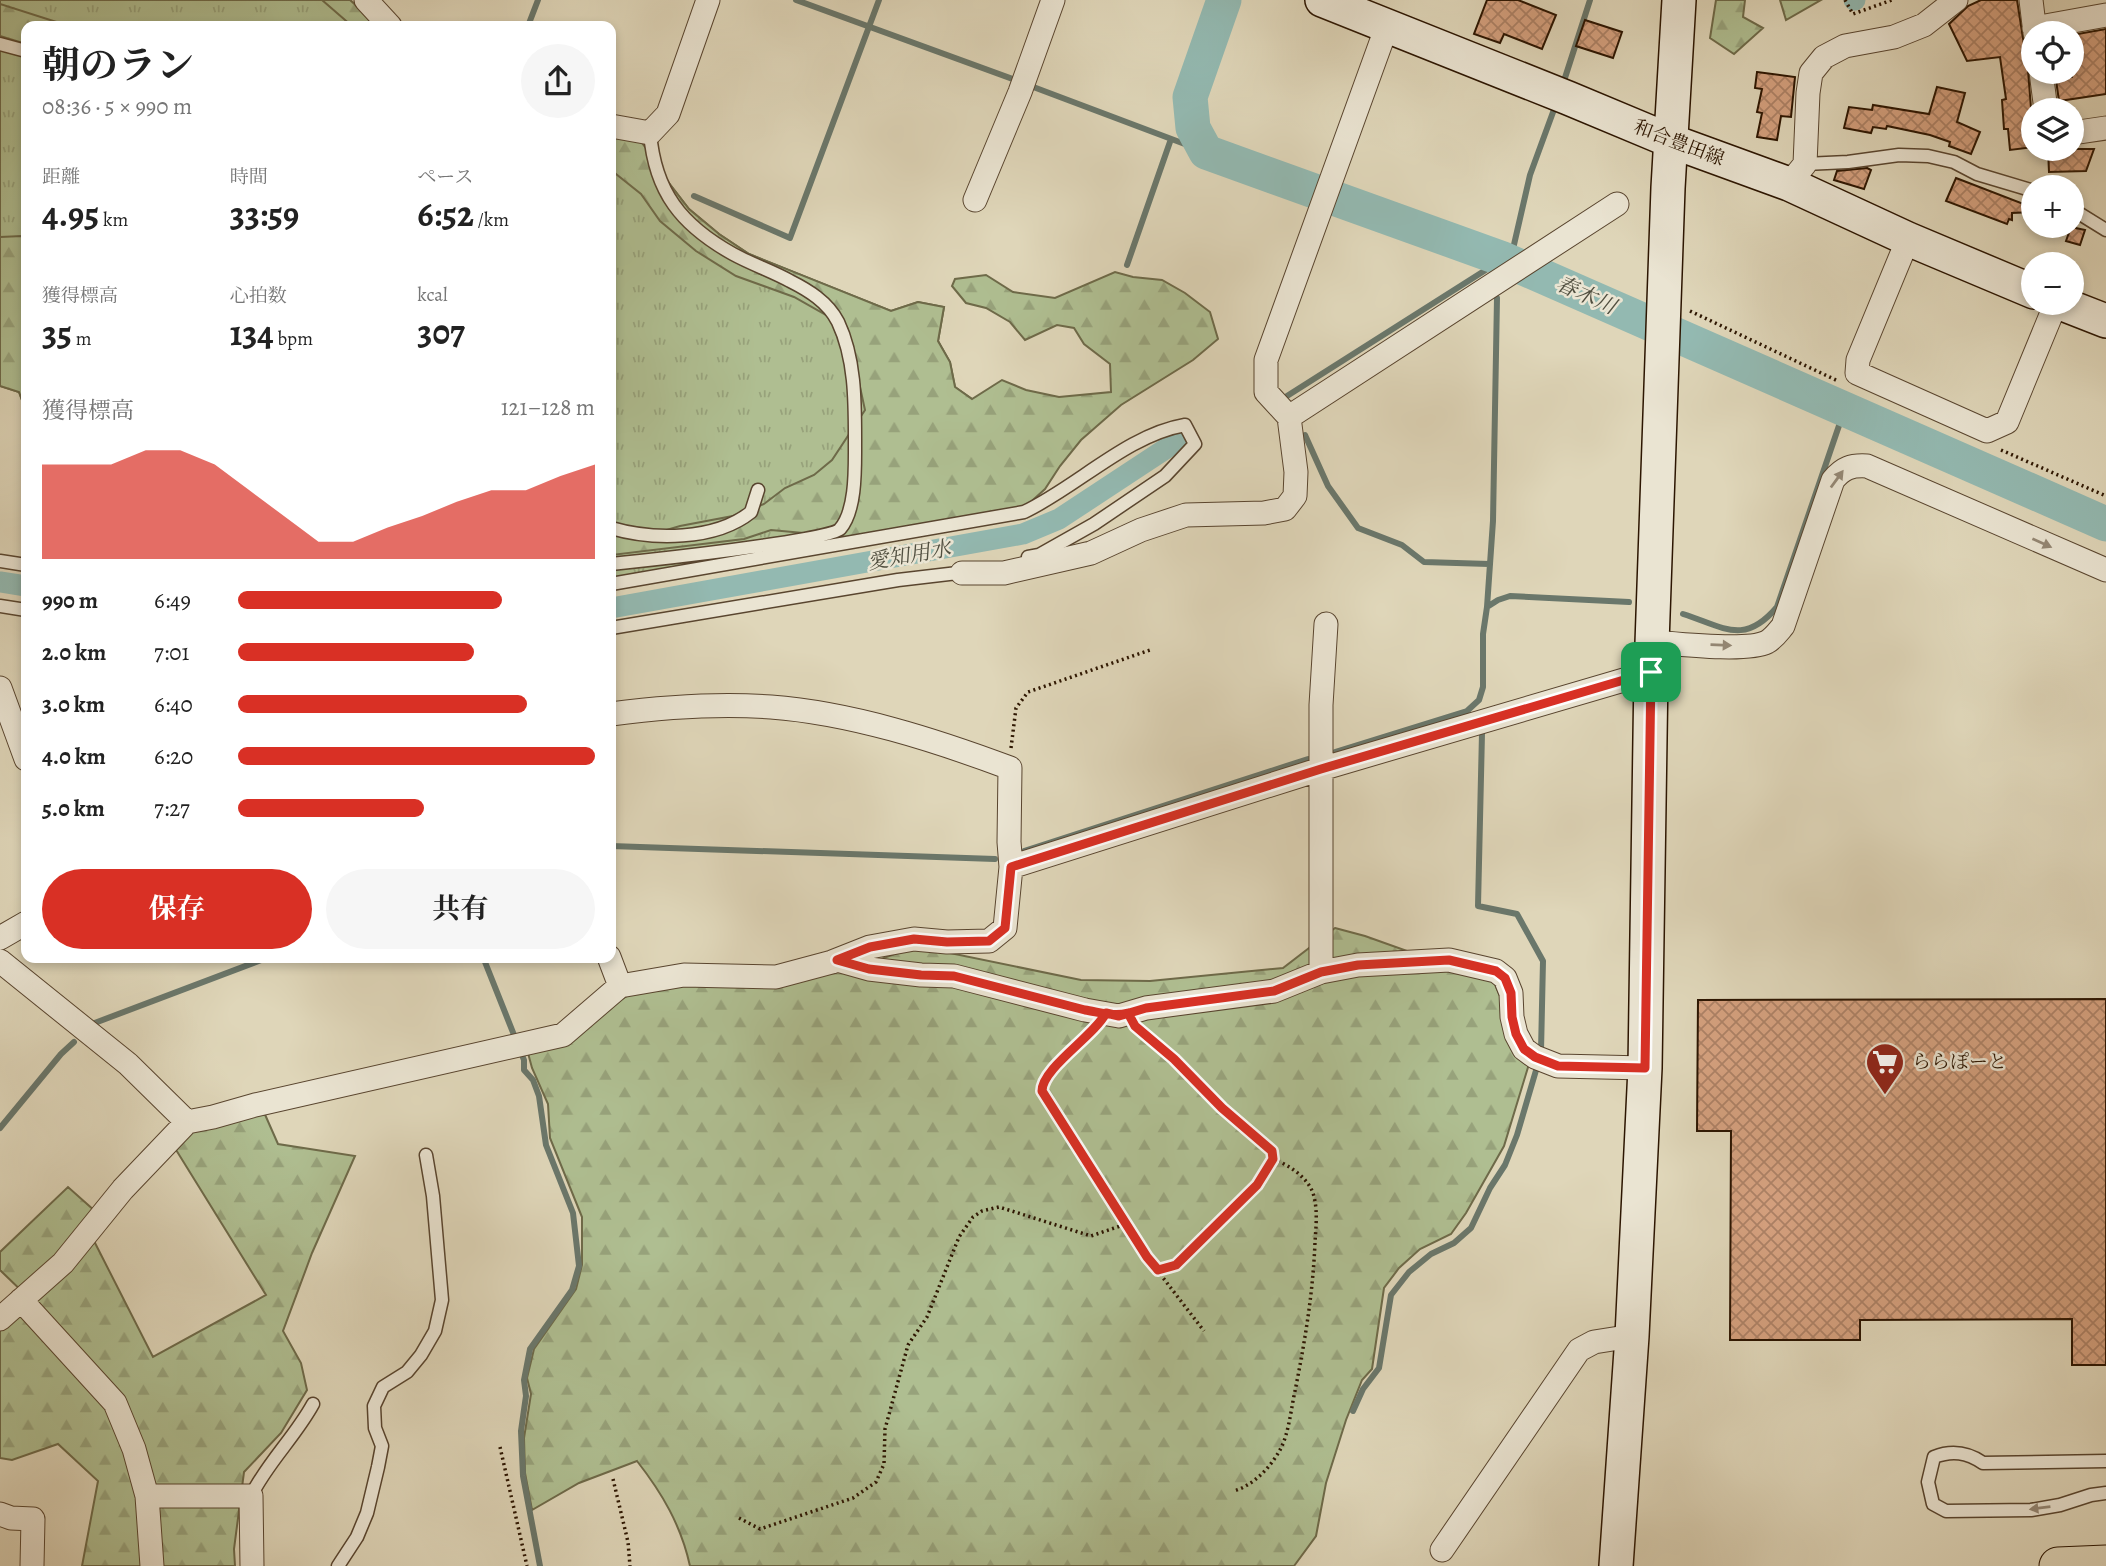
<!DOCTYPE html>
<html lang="ja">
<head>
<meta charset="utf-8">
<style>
	:root { --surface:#fff; --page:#f6f6f6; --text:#222; --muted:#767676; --accent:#d93025 }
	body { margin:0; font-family:Alegreya,"Noto Serif JP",serif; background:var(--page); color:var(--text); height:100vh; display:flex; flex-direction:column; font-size:26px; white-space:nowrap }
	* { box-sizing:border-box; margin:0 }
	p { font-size:23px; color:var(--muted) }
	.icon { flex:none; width:38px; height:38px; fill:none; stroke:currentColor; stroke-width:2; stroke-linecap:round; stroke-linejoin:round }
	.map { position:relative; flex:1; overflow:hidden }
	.drawer { position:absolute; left:21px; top:21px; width:595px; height:942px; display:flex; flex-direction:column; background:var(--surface); border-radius:14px; box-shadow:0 4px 10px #0003 }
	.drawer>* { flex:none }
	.fabs { position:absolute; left:2021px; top:21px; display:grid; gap:14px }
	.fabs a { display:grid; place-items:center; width:63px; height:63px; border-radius:50%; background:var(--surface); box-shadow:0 4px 10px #0003; font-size:35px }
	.pin { position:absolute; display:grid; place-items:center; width:60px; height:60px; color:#fff; margin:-30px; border-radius:14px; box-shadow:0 4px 10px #0006 }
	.round { display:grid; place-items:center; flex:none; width:74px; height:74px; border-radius:37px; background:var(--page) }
	.headline { display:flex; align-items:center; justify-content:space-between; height:119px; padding:0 21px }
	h1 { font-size:38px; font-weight:700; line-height:52px }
	.metrics { display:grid; grid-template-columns:repeat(3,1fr); gap:10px; height:119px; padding:7px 21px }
	.metrics div { display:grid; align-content:center }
	.metrics b { font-size:35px; font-weight:700 }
	.metrics small { font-size:19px; font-weight:400 }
	.metrics p { font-size:19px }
	.chart { height:196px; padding:14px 21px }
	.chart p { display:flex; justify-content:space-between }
	.chart svg { width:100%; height:126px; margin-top:7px; fill:var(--accent); opacity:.7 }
	.action { display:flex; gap:14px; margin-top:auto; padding:14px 21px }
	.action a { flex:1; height:80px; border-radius:42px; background:var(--accent); color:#fff; font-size:28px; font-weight:700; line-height:80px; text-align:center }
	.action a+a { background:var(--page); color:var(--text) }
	ul { padding:0 21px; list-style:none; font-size:23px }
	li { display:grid; grid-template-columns:112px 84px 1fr; align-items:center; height:52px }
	li i { height:18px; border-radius:9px; background:var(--accent) }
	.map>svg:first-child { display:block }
	.grass { fill:url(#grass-tufts); stroke:#6e6a49; stroke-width:2 }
	.forest { fill:url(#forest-firs); stroke:#6e6a49; stroke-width:2 }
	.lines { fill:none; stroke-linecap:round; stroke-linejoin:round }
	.stream { stroke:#6a776b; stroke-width:6 }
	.canal { stroke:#93b9b1; stroke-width:21 }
	.river { stroke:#93b9b1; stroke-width:35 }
	.building { fill:url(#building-cross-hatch); stroke:#2c1501; stroke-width:2 }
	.lane-casing { stroke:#59452f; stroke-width:15 }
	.street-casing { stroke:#59452f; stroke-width:25 }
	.secondary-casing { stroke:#2c1501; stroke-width:36 }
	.primary-casing { stroke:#2c1501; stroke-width:39 }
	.path { stroke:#2c1501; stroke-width:3.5; stroke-dasharray:2 3.5; stroke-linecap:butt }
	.lane { stroke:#eae4d2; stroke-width:12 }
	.street { stroke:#eae4d2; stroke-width:23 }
	.secondary { stroke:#eae4d2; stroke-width:33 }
	.primary { stroke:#dfd6b9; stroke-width:37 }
	.oneway { fill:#948774 }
	.route-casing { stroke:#fff; stroke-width:14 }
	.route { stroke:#d93025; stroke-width:9 }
	.labels { text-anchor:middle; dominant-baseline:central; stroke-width:5; stroke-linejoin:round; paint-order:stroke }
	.street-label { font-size:19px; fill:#2c1501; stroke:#eae4d2 }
	.poi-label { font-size:19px; fill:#2c1501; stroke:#eae4d2; text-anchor:start }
	.water-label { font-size:21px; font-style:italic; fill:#504e3f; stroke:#eae4d2 }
</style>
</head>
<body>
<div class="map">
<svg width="2106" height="1566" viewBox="0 0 2106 1566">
	<defs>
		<pattern id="grass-tufts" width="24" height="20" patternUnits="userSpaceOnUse" patternTransform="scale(1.75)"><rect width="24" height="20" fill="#afbe91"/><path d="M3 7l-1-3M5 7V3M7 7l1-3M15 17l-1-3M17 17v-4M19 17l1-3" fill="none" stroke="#97a27b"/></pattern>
		<pattern id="forest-firs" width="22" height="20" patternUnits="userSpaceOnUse" patternTransform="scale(1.75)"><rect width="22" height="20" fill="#afbe91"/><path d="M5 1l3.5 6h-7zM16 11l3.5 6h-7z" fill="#97a27b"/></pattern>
		<pattern id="building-cross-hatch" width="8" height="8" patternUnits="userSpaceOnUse" patternTransform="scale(1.75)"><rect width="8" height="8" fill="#d4a07e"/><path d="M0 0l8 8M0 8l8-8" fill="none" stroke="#ac8165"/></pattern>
	</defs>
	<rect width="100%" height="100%" fill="#dfd6b9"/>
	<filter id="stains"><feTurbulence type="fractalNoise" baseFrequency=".00286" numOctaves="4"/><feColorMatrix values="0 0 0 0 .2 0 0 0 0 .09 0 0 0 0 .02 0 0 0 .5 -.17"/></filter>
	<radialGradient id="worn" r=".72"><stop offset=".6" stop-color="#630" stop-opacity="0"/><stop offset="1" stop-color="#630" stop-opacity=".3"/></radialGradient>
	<path class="grass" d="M0,0H350L379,26H26V411L19,392L0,386Z
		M611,134L639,139L645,147L657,152L662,174L689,209L719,234L749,254L891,311L918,302L944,307L938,341L950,362L955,387L972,399L858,538L611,578Z"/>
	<path class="forest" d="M322,0H350L379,26H352Z
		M1716,0H1745L1743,17L1763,28L1734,54L1710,38Z
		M1780,0H1821L1786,20Z
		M0,4L69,26H26V44L0,36Z
		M611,134L639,139L645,147L657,152L662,174L689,209L719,234L749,254L891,311L918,302L944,307L938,341L950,362L955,387L972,399L1002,380L1026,390L1059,397L1111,392L1110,364L1084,344L1074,328L1057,325L1025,340L1010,322L986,308L966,303L952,286L955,279L986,275L1013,292L1055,298L1115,272L1133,277L1162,280L1185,293L1210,312L1218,339L1193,360L1121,405L1081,440L1060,466L1045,489L1023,509L858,538L771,530L744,539L612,555L611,535L643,537L680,526L738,515L764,504L785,488L814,475L832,460L865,410L847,327L794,297L736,276L696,251L660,221L641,194L611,170Z
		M22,236L26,238V411L19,392L0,386V237Z
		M1335,928L1365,936L1494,982L1529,1064L1504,1146L1466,1213L1451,1234L1420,1249L1399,1268L1384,1288L1372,1369L1362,1380L1346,1420L1326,1483L1316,1536L1294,1566H690C681,1525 662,1493 637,1461L579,1483L532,1510L525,1473L524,1438L531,1394L527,1378L534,1349L576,1289L582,1265V1217L550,1138L548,1104L532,1068L528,1053L629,995L653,988L833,968L849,971L916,946L1081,980L1150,981L1283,968Z
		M263,1110L278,1144L355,1156L312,1253L283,1331L301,1363L307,1390L281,1433L244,1472L234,1549L235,1566H82L98,1481L58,1444L12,1460L0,1458V1319L30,1299L0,1270V1252L68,1187L96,1212L93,1239L153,1357L266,1295L173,1145L192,1128Z"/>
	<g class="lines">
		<path class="stream" d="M796,0L1018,81
			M528,26L538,0
			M1563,84L1590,0
			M1028,85L1206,152
			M694,196L790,238L879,0
			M1127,265L1171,139
			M1287,396L1503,259L1513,249L1530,175L1556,104
			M1305,435L1328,486L1358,528L1402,545L1424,562L1489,564
			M1487,607L1493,521L1497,298
			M1683,614C1724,627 1744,646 1777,607L1844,411
			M1482,733L1478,906L1517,914L1543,961L1541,1051
			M1335,752L1467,711L1479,700L1483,687V634L1487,607L1498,600L1510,596L1629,602
			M611,846L995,859
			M1024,851L1308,759
			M483,957L516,1040
			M92,1024L269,957
			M520,1050L524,1060V1070L533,1080L539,1096L546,1145L573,1213L579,1266L572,1290L530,1349L524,1380L526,1396L521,1431L523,1476L540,1566
			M0,1128L61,1054L74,1042
			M1353,1411L1363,1389L1379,1368L1391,1295L1409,1272L1431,1254L1454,1243L1471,1228L1490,1188L1505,1165L1517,1135L1537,1067"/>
		<path class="canal" d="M1854,0H1855
			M0,582L26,586
			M611,608L1023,534L1059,519L1182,438"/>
		<path class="river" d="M1224,0L1190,97L1193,128L1206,152L1503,259L2106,524"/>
	</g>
	<path class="building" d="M1487,0H1518L1556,15L1542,49L1504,34L1500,43L1474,34Z
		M1981,0H2017L2028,70L2034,147L2010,150L2008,129H2004L2002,100L2006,99L2000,57L1967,61L1949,24L1968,6Z
		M1585,20L1622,32L1613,58L1576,46Z
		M2106,29V94L2059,101L2056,80L2072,77V35Z
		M1757,72L1795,77L1791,117L1781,116L1777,140L1757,137L1762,113L1757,112L1762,89L1755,88Z
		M1937,87L1965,93L1957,122L1980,132L1971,154L1949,146L1950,142L1930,135L1887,126L1886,129L1873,127L1871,133L1844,128L1849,107L1872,110L1873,105L1929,114Z
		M2048,149H2094L2086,171L2049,172Z
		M1867,168L1871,170L1864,189L1834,180L1837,171Z
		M1956,178L2034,208V212L2012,213V220L2009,219L2007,224L1946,201Z
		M2071,227L2085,230L2080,245L2066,241Z
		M2106,999V1365H2072V1319L1860,1320V1340H1730L1731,1131H1697L1698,1000Z"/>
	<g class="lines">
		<defs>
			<path id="lane" d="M0,44L26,51
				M1805,164L1848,162L1899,155L1928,156L1954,162L1977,174L2034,191
				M2072,209L2106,230
				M611,528C652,540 715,541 751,512L758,490
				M0,561L26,565
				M611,564C640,561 830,541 840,529C856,511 855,469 855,447C855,405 856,360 838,322C828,302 808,290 790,281C772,271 751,264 733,254C681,225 655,192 650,133
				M611,584L1024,512C1077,487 1127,435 1185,425L1195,444L1165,476L1094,524L1039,555L1028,557
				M0,606L26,610
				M611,628L898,580L966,572
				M2106,1461L1983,1463C1967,1452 1952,1450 1934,1457L1928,1482L1933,1504L1946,1511L2031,1510L2060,1505L2091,1495L2106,1493
				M251,1496C267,1463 295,1437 313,1404
				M338,1566L357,1537L367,1513L378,1467L382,1446L375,1428L374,1406L383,1387L407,1372L421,1355L435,1331L442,1300L433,1196L426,1155"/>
			<path id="street" d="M366,0L390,26
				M2031,0L2035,33
				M2034,28L2106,15
				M2041,72L2046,110
				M611,126L650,133L668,114L708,0
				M2072,133L2106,128
				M1789,184L1805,164L1808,93L1811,73L1824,57L1845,46L1894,37L1924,25L1956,0
				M975,200L1020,92L1053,0
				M1908,239L1858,360L1857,373L1987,431L2007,422L2056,303
				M1289,417L1617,204
				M962,573H1004L1091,553L1141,530L1186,515L1264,513L1285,509L1295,496L1296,472L1289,417L1266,392V360L1387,26
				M1653,642C1678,644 1747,652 1767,642C1774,638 1778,632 1783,626L1833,480C1843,468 1851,465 1867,466L2106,570
				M0,688L26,759
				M1011,867L1321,769L1651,672
				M0,938L26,923
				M609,957L620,986
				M837,960L869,969L921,975L954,976L1085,1010L1119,1016L1146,1008L1274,991L1321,972L1358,965L1449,960L1496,971L1505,978L1511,993L1512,1017L1516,1034L1524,1049L1535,1057L1558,1066L1645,1068
				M0,961L128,1064L187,1122
				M1321,972V705L1326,624
				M21,1300L115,1403L134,1449L147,1496L152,1566
				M0,1319L63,1263L123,1189L187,1122L213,1117L255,1105L563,1035L620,986L684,975L776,977L832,962L870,947L914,939L947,942L989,941L1005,928L1011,867L1009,842L1010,768C935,740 851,713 771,707C718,703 664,707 611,714
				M147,1496H251L252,1566
				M0,1514L11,1518L33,1519L32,1566
				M1442,1550L1579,1350L1594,1342L1632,1336"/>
			<path id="secondary" d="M1322,0L1568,98L1671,141L1789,184L1908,239L2034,292
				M2060,303L2106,321
				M1616,1566L1632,1336L1645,1068L1651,672L1668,188L1679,0"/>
			<path id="primary" d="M2058,1566L2106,1564"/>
		</defs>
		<use href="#lane" class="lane-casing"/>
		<use href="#street" class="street-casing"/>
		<use href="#secondary" class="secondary-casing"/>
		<use href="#primary" class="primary-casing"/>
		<path class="path" d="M1845,0L1853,14L1892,0
			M1690,311L1838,381
			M2001,450L2106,496
			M1011,748L1016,708L1028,692L1153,649
			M1140,1030L1174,1060L1222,1108L1265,1144L1272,1151L1273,1159C1289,1165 1307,1177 1313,1193C1318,1209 1316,1226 1315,1242C1313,1293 1305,1341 1295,1391C1291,1409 1289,1432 1281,1448C1271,1467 1254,1485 1234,1491
			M1092,1032L1071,1051L1045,1080L1042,1085L1044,1097L1147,1257L1204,1331
			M1158,1270L1176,1265L1186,1257L1231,1210L1257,1185L1273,1160
			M500,1447L527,1566
			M613,1479L628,1542L630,1566
			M739,1518L760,1529L853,1498L876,1482L884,1464L885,1429L908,1345L927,1317L959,1237L973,1217L982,1211L999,1207L1091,1236L1126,1224"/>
		<use href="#lane" class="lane"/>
		<use href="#street" class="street"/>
		<use href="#secondary" class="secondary"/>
		<use href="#primary" class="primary"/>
	</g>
	<defs><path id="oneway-solid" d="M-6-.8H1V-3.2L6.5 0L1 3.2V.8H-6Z" transform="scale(1.75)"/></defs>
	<g class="oneway">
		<use href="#oneway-solid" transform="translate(1837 479) rotate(-54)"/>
		<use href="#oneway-solid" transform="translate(2042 543) rotate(24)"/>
		<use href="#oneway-solid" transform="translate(1721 645) rotate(2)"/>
		<use href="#oneway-solid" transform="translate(2040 1508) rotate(173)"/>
	</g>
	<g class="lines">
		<defs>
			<path id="route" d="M1651,672L1321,769L1011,867L1005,928L989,941L947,942L914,939L870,947L837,960L869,969L921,975L954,976L1085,1010C1099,1012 1114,1017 1128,1013L1135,1026L1174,1059L1222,1108L1272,1151L1273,1159L1257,1185L1176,1265L1158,1270L1147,1257L1042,1091C1042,1068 1094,1036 1106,1013L1119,1016L1146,1008L1274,991L1321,972L1358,965L1449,960L1496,971L1505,978L1511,993L1512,1017L1516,1034L1524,1049L1535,1057L1558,1066L1645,1068L1651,672"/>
		</defs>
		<use href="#route" class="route-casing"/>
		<use href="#route" class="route"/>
	</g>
	<defs>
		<symbol id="supermarket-pin" viewBox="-11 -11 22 30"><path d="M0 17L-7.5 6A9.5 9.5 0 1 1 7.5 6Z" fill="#8f2418" stroke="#eae4d2"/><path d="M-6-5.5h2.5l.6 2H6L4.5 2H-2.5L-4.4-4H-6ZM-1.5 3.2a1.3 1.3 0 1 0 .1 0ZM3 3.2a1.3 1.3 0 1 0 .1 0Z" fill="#fff"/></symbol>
	</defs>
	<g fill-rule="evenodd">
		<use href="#supermarket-pin" x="1863" y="1040" width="44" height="60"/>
	</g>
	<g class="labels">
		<g class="street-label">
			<text transform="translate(1679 143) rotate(21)">和合豊田線</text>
		</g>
		<g class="poi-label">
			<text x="1912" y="1062">ららぽーと</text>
		</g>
		<g class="water-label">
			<text transform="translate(1586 295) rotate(24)">春木川</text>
			<text transform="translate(909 555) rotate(-10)">愛知用水</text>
		</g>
	</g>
	<rect width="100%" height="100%" filter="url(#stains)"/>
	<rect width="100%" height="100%" fill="url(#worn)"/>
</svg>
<div class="fabs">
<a><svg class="icon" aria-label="locate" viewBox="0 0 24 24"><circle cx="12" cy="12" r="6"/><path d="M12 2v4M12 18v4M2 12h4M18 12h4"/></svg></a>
<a><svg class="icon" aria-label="layers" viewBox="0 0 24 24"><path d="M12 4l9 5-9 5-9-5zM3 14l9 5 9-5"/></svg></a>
<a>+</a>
<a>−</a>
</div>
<div class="pin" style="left:1651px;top:672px;background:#1e9e55"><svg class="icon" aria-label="arrive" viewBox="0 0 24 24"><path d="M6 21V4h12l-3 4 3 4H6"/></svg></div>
<section class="drawer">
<div class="headline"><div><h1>朝のラン</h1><p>08:36 · 5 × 990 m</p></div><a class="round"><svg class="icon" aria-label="share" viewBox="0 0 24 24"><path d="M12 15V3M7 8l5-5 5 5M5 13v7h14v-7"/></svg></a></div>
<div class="metrics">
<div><p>距離</p><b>4.95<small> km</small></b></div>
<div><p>時間</p><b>33:59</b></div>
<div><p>ペース</p><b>6:52<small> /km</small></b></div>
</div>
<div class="metrics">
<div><p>獲得標高</p><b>35<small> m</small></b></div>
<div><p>心拍数</p><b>134<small> bpm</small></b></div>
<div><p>kcal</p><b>307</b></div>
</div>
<div class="chart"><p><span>獲得標高</span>121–128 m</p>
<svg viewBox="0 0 160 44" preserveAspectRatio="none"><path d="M0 44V11L10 11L20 11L30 6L40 6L50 11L60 20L70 29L80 38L90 38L100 33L110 29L120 24L130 20L140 20L150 15L160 11V44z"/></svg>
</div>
<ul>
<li><b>990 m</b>6:49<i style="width:74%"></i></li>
<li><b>2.0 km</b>7:01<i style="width:66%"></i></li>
<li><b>3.0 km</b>6:40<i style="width:81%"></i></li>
<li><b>4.0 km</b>6:20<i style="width:100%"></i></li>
<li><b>5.0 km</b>7:27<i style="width:52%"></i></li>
</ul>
<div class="action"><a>保存</a><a>共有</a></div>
</section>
</div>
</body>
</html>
